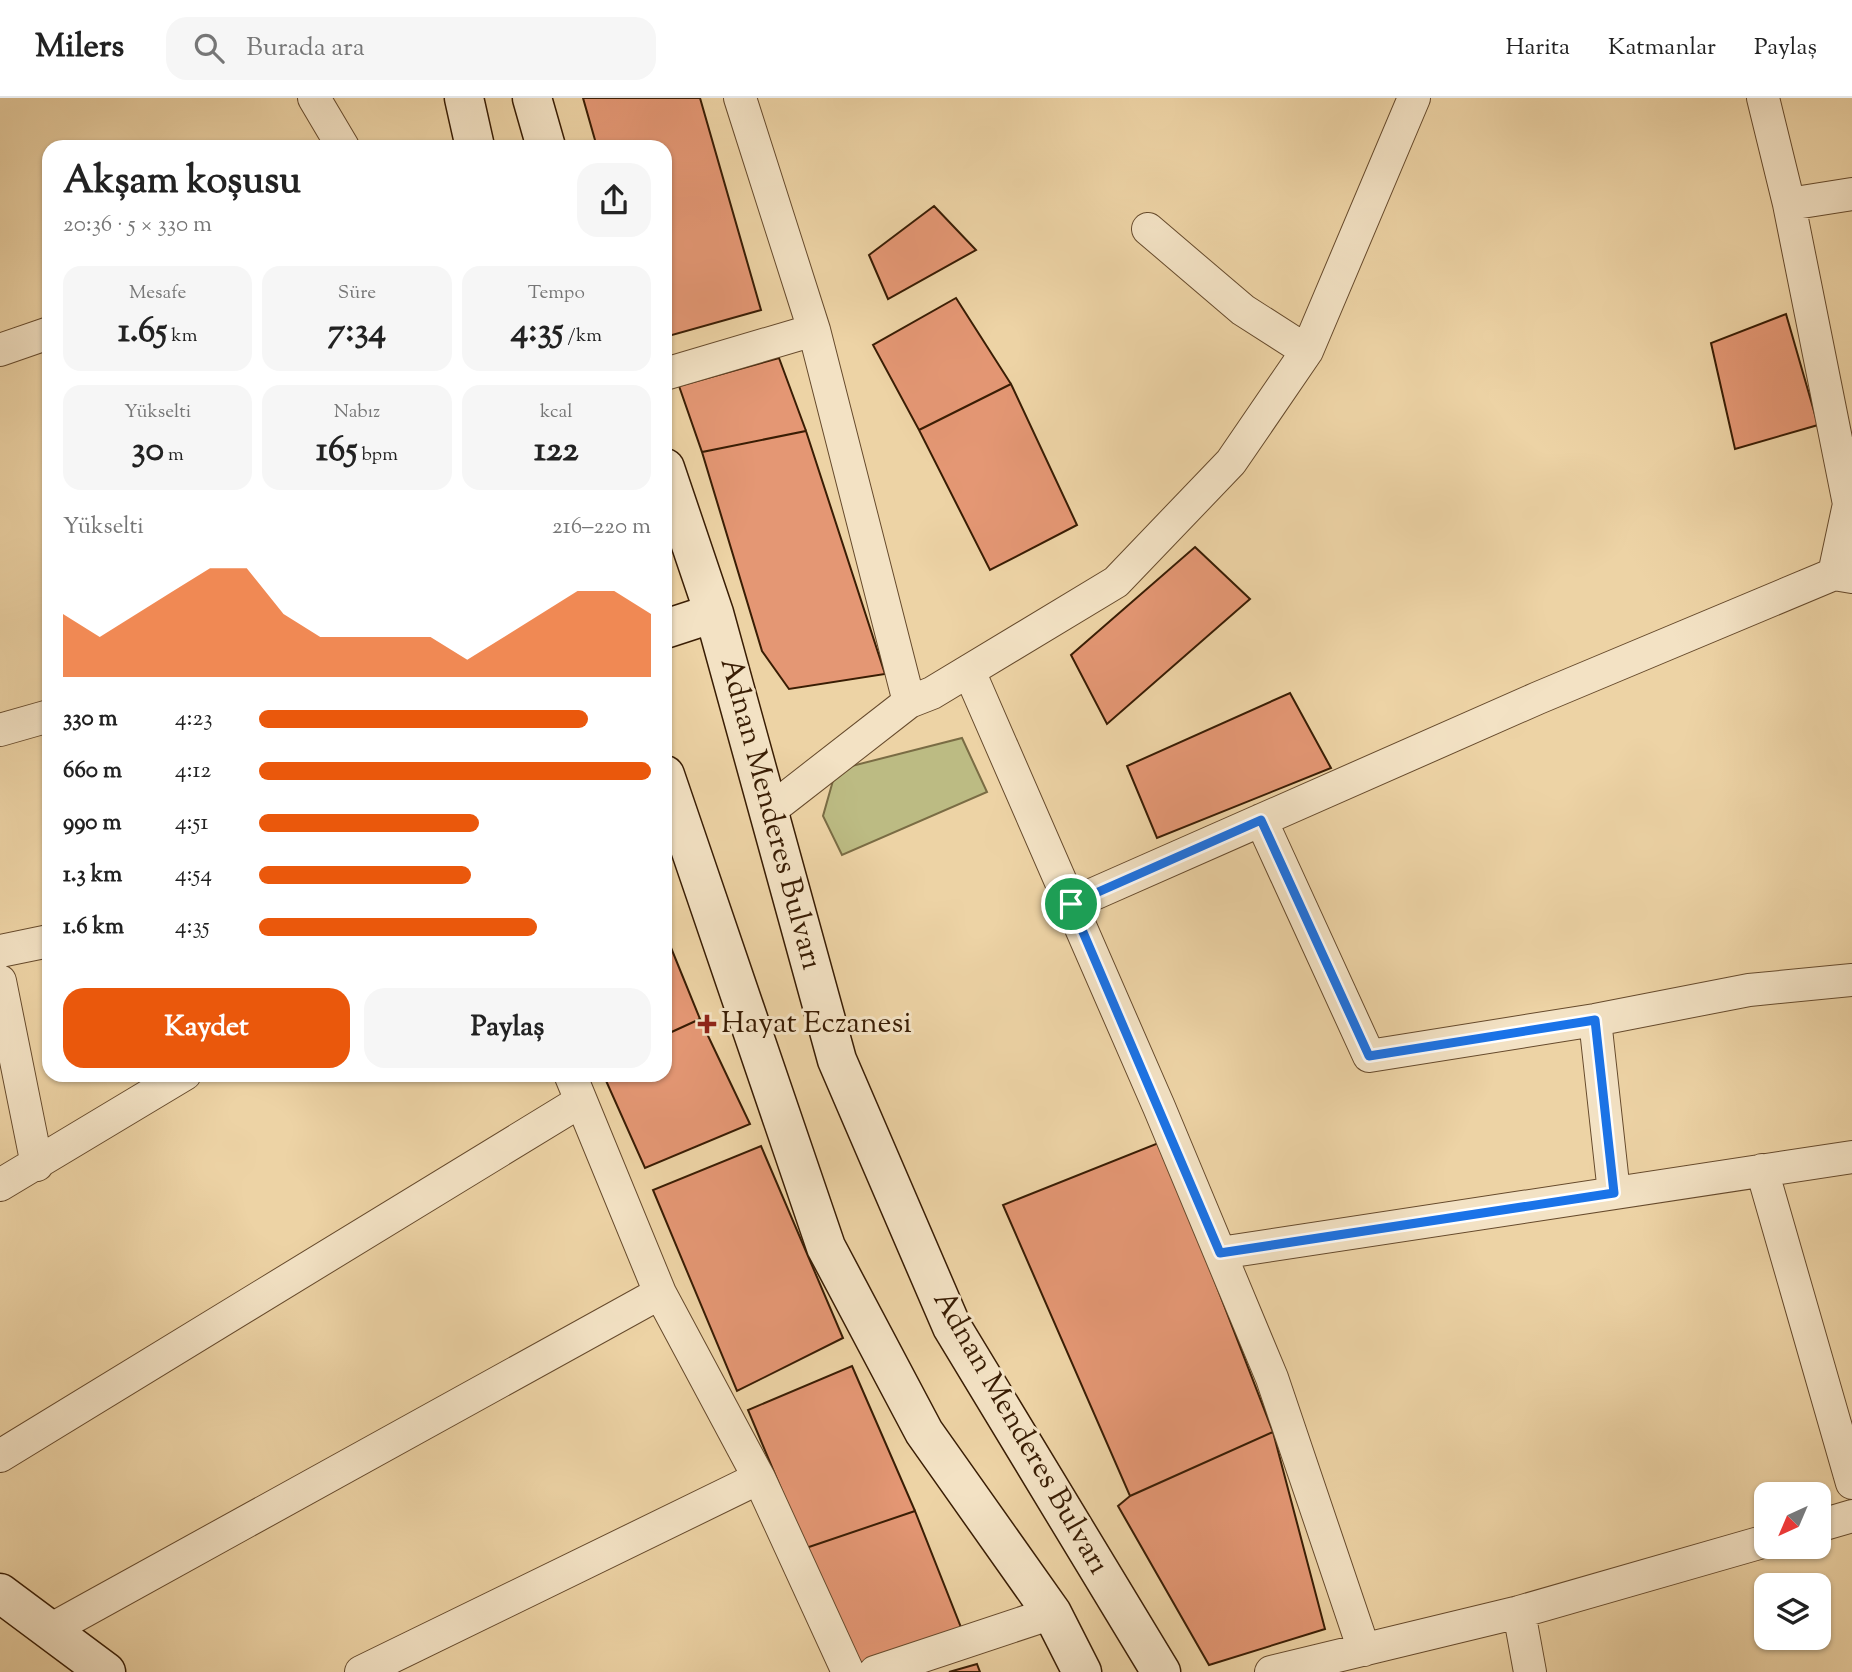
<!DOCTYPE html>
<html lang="tr">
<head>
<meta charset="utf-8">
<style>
	:root { --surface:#fff; --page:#f6f6f6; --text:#222; --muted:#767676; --line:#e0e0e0; --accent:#ea580c }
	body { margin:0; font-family:"Sorts Mill Goudy",serif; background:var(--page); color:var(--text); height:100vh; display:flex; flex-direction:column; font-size:26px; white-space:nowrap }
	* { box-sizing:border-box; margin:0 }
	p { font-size:23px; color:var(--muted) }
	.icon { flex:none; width:38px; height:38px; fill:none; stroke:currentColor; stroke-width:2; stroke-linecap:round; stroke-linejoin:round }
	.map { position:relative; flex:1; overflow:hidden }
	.details { position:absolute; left:42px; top:42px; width:630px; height:942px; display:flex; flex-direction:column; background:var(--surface); border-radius:21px; box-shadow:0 2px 5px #0004 }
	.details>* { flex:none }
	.needle { width:46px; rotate:224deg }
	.controls { position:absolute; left:1754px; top:1384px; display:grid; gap:14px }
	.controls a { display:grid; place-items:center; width:77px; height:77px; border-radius:14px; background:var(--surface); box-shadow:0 2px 5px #0004; font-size:35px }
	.pin { position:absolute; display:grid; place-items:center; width:60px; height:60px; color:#fff; margin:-30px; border:4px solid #fff; border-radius:50%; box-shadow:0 2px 7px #0007 }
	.round { display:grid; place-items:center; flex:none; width:74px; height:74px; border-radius:21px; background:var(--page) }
	.overview { display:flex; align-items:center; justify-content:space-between; height:119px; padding:0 21px }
	h1 { font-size:38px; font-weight:700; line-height:52px }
	.stats { display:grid; grid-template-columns:repeat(3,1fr); gap:10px; height:119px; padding:7px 21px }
	.stats div { display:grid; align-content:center; border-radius:18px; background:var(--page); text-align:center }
	.stats b { font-size:35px; font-weight:700 }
	.stats small { font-size:19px; font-weight:400 }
	.stats p { font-size:19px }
	.chart { height:196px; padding:14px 21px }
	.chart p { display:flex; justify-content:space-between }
	.chart svg { width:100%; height:126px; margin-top:7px; fill:var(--accent); opacity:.7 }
	.button { display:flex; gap:14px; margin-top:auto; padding:14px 21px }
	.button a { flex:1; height:80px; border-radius:21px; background:var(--accent); color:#fff; font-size:28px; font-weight:700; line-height:80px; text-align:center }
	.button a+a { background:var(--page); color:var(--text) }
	ul { padding:0 21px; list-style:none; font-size:23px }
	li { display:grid; grid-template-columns:112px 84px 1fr; align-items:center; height:52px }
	li i { height:18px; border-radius:9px; background:var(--accent) }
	header { display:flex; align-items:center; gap:42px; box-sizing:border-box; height:98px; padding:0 35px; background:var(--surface); border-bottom:2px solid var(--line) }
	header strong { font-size:33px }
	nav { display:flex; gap:38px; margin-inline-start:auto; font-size:24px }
	.search { width:490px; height:63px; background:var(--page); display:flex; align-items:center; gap:18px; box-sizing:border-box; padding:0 24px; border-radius:21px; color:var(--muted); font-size:26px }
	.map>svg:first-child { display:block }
	.green { fill:#bcbb83; stroke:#7a6c44; stroke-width:2 }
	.building { fill:#e49774; stroke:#391d04; stroke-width:2 }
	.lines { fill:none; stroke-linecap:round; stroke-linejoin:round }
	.street-casing { stroke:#664a2c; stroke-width:34 }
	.secondary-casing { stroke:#391d04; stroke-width:41 }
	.street { stroke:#f3e2c4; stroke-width:32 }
	.secondary { stroke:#f3e2c4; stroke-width:38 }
	.route-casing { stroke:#fff; stroke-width:14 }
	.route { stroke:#1a73e8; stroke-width:9 }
	.poi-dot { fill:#8f2418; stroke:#f3e2c4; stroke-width:2.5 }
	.labels { text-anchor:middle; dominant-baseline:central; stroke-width:6; stroke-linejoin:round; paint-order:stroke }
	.street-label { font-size:30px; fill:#391d04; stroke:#f3e2c4 }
	.poi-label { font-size:30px; fill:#391d04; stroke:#f3e2c4; text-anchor:start }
</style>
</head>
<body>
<header>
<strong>Milers</strong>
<div class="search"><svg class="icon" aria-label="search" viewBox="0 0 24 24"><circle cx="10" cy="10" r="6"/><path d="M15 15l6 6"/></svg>Burada ara</div>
<nav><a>Harita</a><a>Katmanlar</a><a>Paylaş</a></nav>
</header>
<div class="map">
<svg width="1852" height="1574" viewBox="0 0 1852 1574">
	<rect width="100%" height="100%" fill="#edd3a5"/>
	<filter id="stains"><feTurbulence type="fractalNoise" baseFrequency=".00286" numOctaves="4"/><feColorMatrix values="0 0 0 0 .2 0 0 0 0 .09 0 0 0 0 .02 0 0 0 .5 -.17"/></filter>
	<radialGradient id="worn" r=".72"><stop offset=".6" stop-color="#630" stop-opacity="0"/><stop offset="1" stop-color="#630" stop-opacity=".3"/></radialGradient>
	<path class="green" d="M962,640L987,694L842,757L823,718L836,672Z"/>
	<path class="building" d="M583,0H700L761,212L665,239V49H597Z
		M934,108L976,152L888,201L869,157Z
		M956,200L1011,286L919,332L873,247Z
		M1786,216L1818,327L1735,351L1711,245Z
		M779,260L806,333L702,354L679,288Z
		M1011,286L1077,427L990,472L919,332Z
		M806,333L885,576L789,591L762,553L702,354Z
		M1195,449L1250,501L1107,626L1071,557Z
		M1290,595L1331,670L1157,740L1127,668Z
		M665,835L700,921L665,937Z
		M700,921L750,1026L645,1070L603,976H665V937Z
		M1161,1044L1273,1334L1130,1398L1003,1107Z
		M761,1048L843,1240L737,1293L653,1092Z
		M852,1268L915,1413L806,1450L748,1312Z
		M1273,1334L1325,1531L1209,1567L1118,1408L1130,1398Z
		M915,1413L962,1532L858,1573L806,1450Z
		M977,1566L980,1574H949Z"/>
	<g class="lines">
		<defs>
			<path id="street" d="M314,0L343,49
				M740,0L814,232L909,604
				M1763,0L1789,106L1849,406L1834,476
				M1789,106L1852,96
				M1148,131L1243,212L1307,253
				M0,252L49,235
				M665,276L814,232
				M969,573L1159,1009L1272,1280L1364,1552
				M0,632L49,618
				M769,713L909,604L932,595L1116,484L1231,364L1307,253L1414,0
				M1261,722L1369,958L1595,922L1749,892L1852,882
				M1071,806L1538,600L1834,476L1852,479
				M0,853L49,843
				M0,883L37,1067
				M1595,922L1614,1095
				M570,976L660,1195L759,1380L848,1574
				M1762,1072L1852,1385
				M0,1087L185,976
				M1220,1155L1852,1059
				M0,1358L581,1003
				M1818,1428L1852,1418
				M1519,1514L1530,1574
				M50,1532L660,1195
				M361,1574L759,1380
				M875,1574L1052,1515
				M1271,1574L1519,1514L1766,1443"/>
			<path id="secondary" d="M464,0L475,49
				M532,0L546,49
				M665,370L714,515L837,962L952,1229L1161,1574
				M665,531L714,515
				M665,677L826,1149L924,1334L1052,1515L1082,1574
				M0,1495L106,1574"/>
		</defs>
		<use href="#street" class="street-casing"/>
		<use href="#secondary" class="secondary-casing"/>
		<use href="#street" class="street"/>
		<use href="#secondary" class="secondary"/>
	</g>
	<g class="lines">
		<defs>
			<path id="route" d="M1261,722L1369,958L1595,922L1614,1095L1220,1155L1071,806Z"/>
		</defs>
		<use href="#route" class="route-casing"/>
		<use href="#route" class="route"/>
	</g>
	<path class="poi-dot" d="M703.5 915.5h7v7h7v7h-7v7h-7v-7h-7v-7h7z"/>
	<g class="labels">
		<g class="street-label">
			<text transform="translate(770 716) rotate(75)">Adnan Menderes Bulvarı</text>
			<text transform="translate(1020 1335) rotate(60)">Adnan Menderes Bulvarı</text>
		</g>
		<g class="poi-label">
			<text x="721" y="926">Hayat Eczanesi</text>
		</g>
	</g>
	<rect width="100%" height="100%" filter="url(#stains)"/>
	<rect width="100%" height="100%" fill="url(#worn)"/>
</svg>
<div class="controls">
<a><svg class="needle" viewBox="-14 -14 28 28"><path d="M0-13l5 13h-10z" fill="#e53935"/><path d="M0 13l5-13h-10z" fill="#767676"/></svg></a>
<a><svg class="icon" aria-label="layers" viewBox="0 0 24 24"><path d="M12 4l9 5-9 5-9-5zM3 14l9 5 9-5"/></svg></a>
</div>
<div class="pin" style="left:1071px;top:806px;background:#1e9e55"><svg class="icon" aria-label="arrive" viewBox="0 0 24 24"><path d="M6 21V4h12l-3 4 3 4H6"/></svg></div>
<section class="details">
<div class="overview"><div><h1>Akşam koşusu</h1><p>20:36 · 5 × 330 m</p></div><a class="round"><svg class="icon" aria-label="share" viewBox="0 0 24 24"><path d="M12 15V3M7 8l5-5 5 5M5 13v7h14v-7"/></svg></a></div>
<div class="stats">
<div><p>Mesafe</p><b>1.65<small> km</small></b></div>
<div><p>Süre</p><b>7:34</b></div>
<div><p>Tempo</p><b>4:35<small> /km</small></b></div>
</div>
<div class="stats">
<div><p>Yükselti</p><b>30<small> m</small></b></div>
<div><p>Nabız</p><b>165<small> bpm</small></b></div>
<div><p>kcal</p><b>122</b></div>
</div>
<div class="chart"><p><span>Yükselti</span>216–220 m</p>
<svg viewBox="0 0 160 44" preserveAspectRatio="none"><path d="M0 44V22L10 30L20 22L30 14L40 6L50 6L60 22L70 30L80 30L90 30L100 30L110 38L120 30L130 22L140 14L150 14L160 22V44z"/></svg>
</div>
<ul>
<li><b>330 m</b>4:23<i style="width:84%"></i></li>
<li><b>660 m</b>4:12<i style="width:100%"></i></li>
<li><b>990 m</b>4:51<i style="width:56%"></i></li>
<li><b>1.3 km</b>4:54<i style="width:54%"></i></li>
<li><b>1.6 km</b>4:35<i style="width:71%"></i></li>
</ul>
<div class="button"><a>Kaydet</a><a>Paylaş</a></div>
</section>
</div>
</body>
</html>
